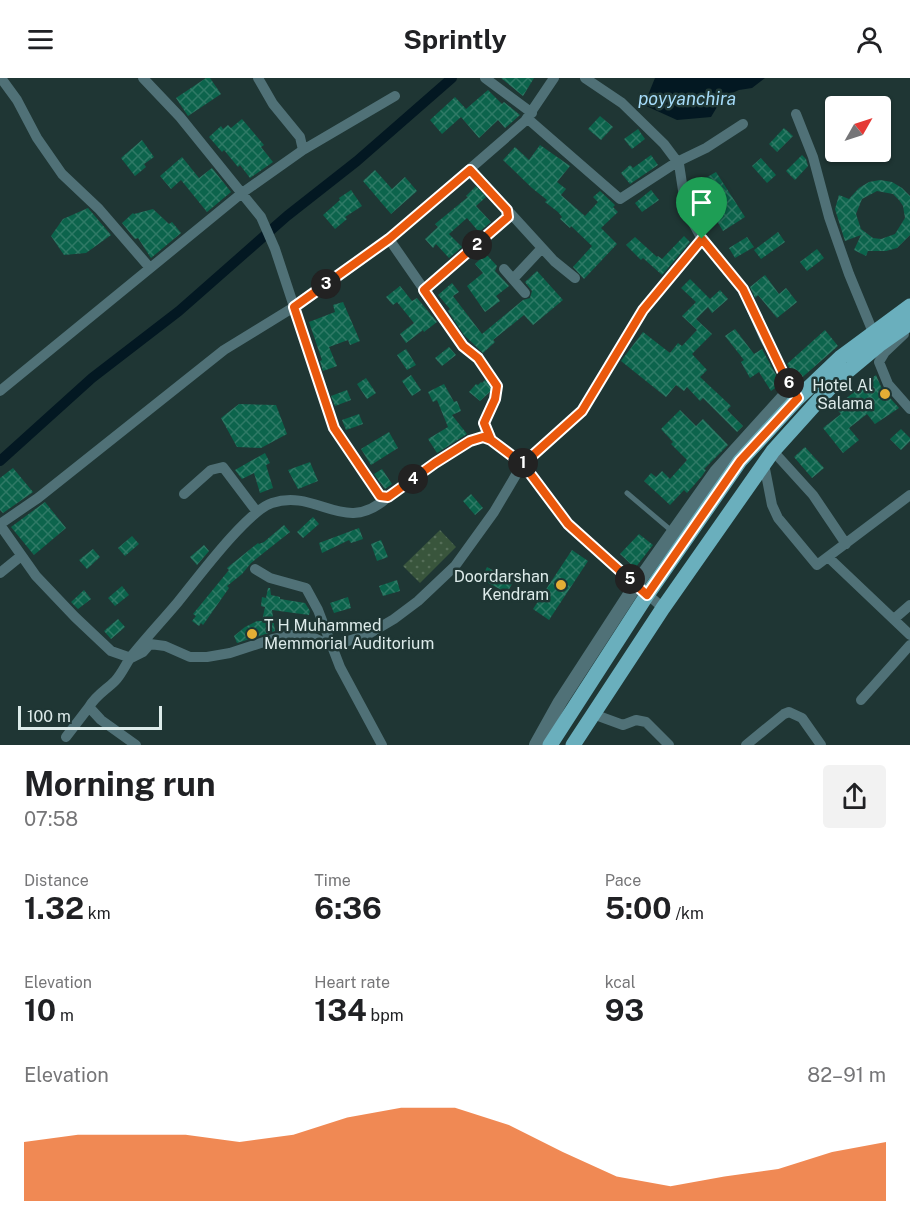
<!DOCTYPE html>
<html lang="en">
<head>
<meta charset="utf-8">
<style>
	:root { --surface:#fff; --page:#f2f2f2; --text:#202124; --muted:#757577; --accent:#ea580c }
	body { margin:0; font-family:"Public Sans",sans-serif; background:var(--page); color:var(--text); height:100vh; display:flex; flex-direction:column; font-size:22px; white-space:nowrap }
	* { box-sizing:border-box; margin:0 }
	p { font-size:20px; color:var(--muted) }
	.icon { flex:none; width:33px; height:33px; fill:none; stroke:currentColor; stroke-width:2; stroke-linecap:round; stroke-linejoin:round }
	.map { position:relative; height:667px; overflow:hidden }
	.panel { display:flex; flex-direction:column; background:var(--surface); flex:1 }
	.panel>* { flex:none }
	.needle { width:39px; rotate:51deg }
	.tools { position:absolute; left:825px; top:18px; display:grid; gap:12px }
	.tools a { display:grid; place-items:center; width:66px; height:66px; border-radius:6px; background:var(--surface); box-shadow:0 2px 4px #0004; font-size:30px }
	.scale { position:absolute; left:18px; bottom:15px; width:144px; box-sizing:border-box; padding-left:6px; border:3px solid #ddebea; border-top:0; font-size:16px; line-height:21px; white-space:nowrap; color:#ddebea; -webkit-text-stroke:4px #1f3634; paint-order:stroke }
	.pin { position:absolute; display:grid; place-items:center; width:51px; height:51px; color:#fff; margin:-62px -26px; border-radius:50% 50% 50% 0; rotate:-45deg; box-shadow:0 0 6px #0007 }
	.pin .icon { rotate:45deg }
	.km { position:absolute; width:30px; height:30px; margin:-15px; border-radius:50%; background:#222; color:#fff; font-size:16px; line-height:30px; text-align:center }
	.round { display:grid; place-items:center; flex:none; width:63px; height:63px; border-radius:6px; background:var(--page) }
	.head { display:flex; align-items:center; justify-content:space-between; height:102px; padding:0 24px }
	h1 { font-size:33px; font-weight:700; line-height:45px }
	.metrics { display:grid; grid-template-columns:repeat(3,1fr); gap:9px; height:102px; padding:6px 24px }
	.metrics div { display:grid; align-content:center }
	.metrics b { font-size:30px; font-weight:700 }
	.metrics small { font-size:16px; font-weight:400 }
	.metrics p { font-size:16px }
	.chart { height:168px; padding:12px 24px }
	.chart p { display:flex; justify-content:space-between }
	.chart svg { width:100%; height:108px; margin-top:6px; fill:var(--accent); opacity:.7 }
	header { display:flex; justify-content:space-between; align-items:center; height:78px; padding:0 24px; background:var(--surface); font-size:27px; font-weight:700 }
	.map>svg:first-child { display:block }
	.park { fill:url(#park-dots) }
	.water { fill:#031822 }
	.lines { fill:none; stroke-linecap:round; stroke-linejoin:round }
	.canal { stroke:#031822; stroke-width:10 }
	.building { fill:url(#building-cross-hatch); fill-rule:evenodd }
	.service { stroke:#507177; stroke-width:5 }
	.minor { stroke:#507177; stroke-width:10 }
	.tertiary { stroke:#507177; stroke-width:14 }
	.primary { stroke:#6aafbd; stroke-width:15 }
	.route-casing { stroke:#fff; stroke-width:12 }
	.route { stroke:#ea580c; stroke-width:8 }
	.poi-dot { fill:#e3ae35; stroke:#1f3634; stroke-width:2 }
	.labels { text-anchor:middle; dominant-baseline:central; stroke-width:5; stroke-linejoin:round; paint-order:stroke }
	.poi-label { font-size:16px; fill:#ddebea; stroke:#1f3634; text-anchor:end }
	.water-label { font-size:18px; font-style:italic; fill:#a5dbf9; stroke:#1f3634 }
</style>
</head>
<body>
<header><svg class="icon" aria-label="menu" viewBox="0 0 24 24"><path d="M4 6h16M4 12h16M4 18h16"/></svg>Sprintly<svg class="icon" aria-label="person" viewBox="0 0 24 24"><circle cx="12" cy="8" r="4"/><path d="M4 21q1-7 8-7t8 7"/></svg></header>
<div class="map">
<svg width="910" height="667" viewBox="0 0 910 667">
	<defs>
		<pattern id="park-dots" width="8" height="8" patternUnits="userSpaceOnUse" patternTransform="scale(1.5)"><rect width="8" height="8" fill="#39553c"/><path d="M2 2h.1M6 6h.1" fill="none" stroke="#556e58" stroke-width="1.8" stroke-linecap="round"/></pattern>
		<pattern id="building-cross-hatch" width="8" height="8" patternUnits="userSpaceOnUse" patternTransform="scale(1.5)"><rect width="8" height="8" fill="#0c644c"/><path d="M0 0l8 8M0 8l8-8" fill="none" stroke="#2f7a66"/></pattern>
	</defs>
	<rect width="100%" height="100%" fill="#1f3634"/>
	<path class="park" d="M440,452L456,469L420,505L403,488Z"/>
	<path class="water" d="M655,0H765L752,10L739,12L723,19L711,39L677,42L644,27Z"/>
	<g class="lines">
		<path class="canal" d="M0,383L92,300L179,233L287,138L357,83L452,0"/>
	</g>
	<path class="building" d="M206,0H210L221,16L188,38L176,20Z
		M501,0H534L523,18Z
		M488,12L502,26L504,24L520,37L505,50L498,42L479,60L461,39L442,56L430,42L455,19L466,31Z
		M600,38L613,49L601,62L588,51Z
		M242,41L264,67L261,69L273,84L250,100L240,87L238,89L224,72L222,74L209,59L221,48L223,51L228,47L231,50Z
		M784,50L793,58L777,74L769,66Z
		M638,51L645,61L632,71L624,61Z
		M142,62L154,79L144,86L146,89L135,98L121,80Z
		M540,67L570,88L557,104L566,111L561,117L585,138L598,124L593,119L600,113L615,127L613,129L618,134L601,150L617,166L584,201L573,189L592,168L571,148L570,150L560,141L562,139L558,134L545,124L547,122L532,110L503,82L515,69L529,82Z
		M651,77L658,87L630,106L621,95L630,87L633,90Z
		M802,77L806,81L808,88L795,102L786,93Z
		M182,79L199,100L212,90L231,114L207,134L181,102L171,111L160,98Z
		M761,80L776,97L767,105L752,88Z
		M375,92L392,111L405,99L417,113L391,136L363,103Z
		M716,94L745,139L723,153L714,138L716,136L697,105Z
		M880,102L892,104L902,110L910,118V157L897,170L886,173H868L866,178L854,172L861,157L845,163L835,131L839,117L849,121L859,110L869,104ZM877,113L893,116L899,122L903,128L905,140L895,156L881,161L873,160L861,151L856,136L862,121Z
		M476,108L486,119L476,128L491,144L479,154L467,140L449,156L462,169L449,180L436,166L433,170L425,161L438,149L435,146L468,119L466,118Z
		M351,112L362,128L345,139L347,141L335,151L323,137L340,122L339,120Z
		M651,112L659,122L642,134L635,125Z
		M88,130L111,157L86,175L64,177L51,158L63,141Z
		M153,131L169,146L172,144L181,155L151,180L138,160L135,161L122,145L133,135L134,136Z
		M778,154L785,164L761,181L754,172Z
		M684,158L690,164L662,197L643,180L641,182L626,167L635,159L657,179L658,178L662,181Z
		M747,159L754,169L735,180L729,170Z
		M817,171L824,180L807,193L800,184Z
		M486,176L497,188L495,193L509,208L496,218L500,223L485,234L467,208L483,195L475,186Z
		M537,193L563,222L533,247L524,237L493,262L495,264L483,275L464,257L448,233L450,231L438,217L452,205L459,214L453,218L482,256L523,222L530,220L532,213L525,204Z
		M765,197L779,216L786,210L797,224L777,240L758,217L755,220L750,209Z
		M690,201L710,221L720,212L728,221L712,235L708,229L696,241L712,256L692,276L707,292L700,299L731,328L727,332L743,348L737,354L703,320L700,323L687,309L684,313L676,307L666,319L621,283L643,254L670,275L678,265L682,268L697,252L682,238L696,224L681,210Z
		M400,208L412,223L417,220L437,244L424,254L423,252L406,265L400,256L414,245L397,224L393,227L386,219Z
		M343,224L360,263L350,267L348,262L329,269L337,288L323,293L320,283L322,282L309,244L335,234L333,227Z
		M735,251L754,276L762,271L781,306L771,313L759,294L750,300L741,284L744,282L725,258Z
		M825,252L838,268L798,303L787,286Z
		M449,269L456,277L442,288L435,280Z
		M406,271L416,287L407,292L397,277Z
		M411,297L421,312L412,318L402,303Z
		M876,297L882,311L899,330L875,346L867,336L849,350L859,362L843,375L823,350L841,336L835,329Z
		M366,300L376,315L367,321L357,306Z
		M486,301L492,309L491,313L480,323L469,314L476,306L478,307L481,304L482,305Z
		M444,306L454,324L457,323L461,333L452,337L467,356L437,375L428,361L448,349L437,322L433,324L428,314Z
		M347,312L351,322L335,328L331,318Z
		M239,326L276,327L287,356L261,370L237,369L221,340Z
		M680,332L696,348L703,341L728,367L704,391L706,392L702,398L687,415L684,412L670,427L644,403L651,395L656,399L662,393L670,401L687,382L671,366L673,364L661,351Z
		M359,336L363,346L346,352L342,342Z
		M901,351L910,360V363L901,372L890,361Z
		M389,354L398,370L371,387L361,371Z
		M805,369L824,390L812,400L794,379Z
		M265,375L270,385L266,387L273,410L260,415L254,395L242,401L235,392Z
		M310,384L318,403L298,411L288,392Z
		M13,390L33,414L3,435L0,432V400Z
		M382,391L392,406L385,411L374,396Z
		M471,416L483,430L475,437L463,423Z
		M45,424L66,450L34,477L11,449Z
		M313,439L319,446L303,460L297,454Z
		M284,447L290,454L251,485L242,496L227,508L229,510L203,547L201,545L199,548L192,543L196,538L193,536L229,492L227,490L258,465L259,466L264,464Z
		M359,450L363,461L351,465L349,462L322,475L319,465Z
		M639,456L653,467L635,490L620,476Z
		M132,458L139,466L125,478L118,470Z
		M381,462L388,479L377,483L371,466Z
		M204,467L209,473L197,487L190,479Z
		M93,471L100,479L87,491L79,482Z
		M572,472L588,483L549,542L533,531Z
		M487,489L513,504L507,515L481,501Z
		M397,502L400,513L383,518L379,508Z
		M122,508L129,517L115,528L108,520Z
		M268,510H270L271,517L280,519V521L305,525L310,533L309,537L272,532L275,553L237,565L234,558L245,549L257,543H262L265,529L261,528L262,519L266,520Z
		M84,512L91,521L78,531L71,524Z
		M348,519L351,530L334,535L330,525Z
		M118,541L125,549L111,561L104,553Z"/>
	<g class="lines">
		<path class="service" d="M463,268L478,280L497,308L495,321L484,345L491,360
			M627,415L673,454"/>
		<path class="minor" d="M1,0L17,22L37,60L62,96L99,131L150,190
			M143,0L180,39L261,139L275,171L334,350L380,418L388,419L435,385L470,363L483,359L491,362L523,385L568,446L663,530
			M485,0L532,35
			M585,0L622,25L664,66L679,86L686,132L702,161L743,211L764,259L792,310
			M796,36L813,79L829,139L849,196L875,259
			M528,41L620,121L677,84L706,70L743,46
			M303,72L395,18
			M470,91L554,183L575,200
			M389,161L463,268
			M504,191L525,215
			M513,201L542,170
			M424,212L508,139V132
			M904,256L885,274L879,284L888,306L910,331
			M0,313L242,115L303,72L300,59L273,26L258,0
			M773,373L813,417L846,466
			M764,386L772,427L778,440L817,487L910,417
			M184,416L211,392L223,389L257,434
			M0,446L38,420L224,272L294,229L389,161L525,43L554,0
			M0,447L36,498L75,539L111,573L131,580L143,574L150,566L165,568L190,579H207L230,575L273,561L303,555L332,568L367,557L394,541L418,523L455,488L494,434L523,385L582,333L643,232L702,161
			M828,479L910,557
			M255,491L270,500L306,510L318,532L340,589L382,667
			M0,495L21,478
			M894,541L910,527
			M861,622L910,567
			M593,636L623,647L636,642L646,644L669,667
			M66,659L89,629
			M136,667L101,642L89,629C96,617 106,612 115,603C121,597 125,588 130,580C145,561 162,543 178,524C196,502 247,433 272,425C318,410 344,459 388,419
			M746,667L784,636L789,634L802,640L821,667"/>
		<path class="tertiary" d="M536,667L560,624L636,507L716,394L792,310L798,320"/>
		<path class="primary" d="M550,667L647,517L740,383L798,320L841,279L910,228
			M573,667L663,530L773,373L837,302L879,267L910,245"/>
	</g>
	<g class="lines">
		<defs>
			<path id="route" d="M702,161L643,232L582,333L523,386L491,362L484,345L495,321L497,308L478,280L463,268L424,212L508,139L507,132L470,92L389,161L294,229L334,350L380,418L388,419L435,385L470,363L483,359L491,362L523,386L568,446L647,517L740,383L798,320L784,297L743,211L702,161"/>
		</defs>
		<use href="#route" class="route-casing"/>
		<use href="#route" class="route"/>
	</g>
	<g class="poi-dot">
		<circle cx="885" cy="316" r="6"/>
		<circle cx="561" cy="507" r="6"/>
		<circle cx="252" cy="556" r="6"/>
	</g>
	<g class="labels">
		<g class="poi-label">
			<text x="873" y="307">Hotel Al<tspan x="873" dy="18">Salama</tspan></text>
			<text x="549" y="498">Doordarshan<tspan x="549" dy="18">Kendram</tspan></text>
			<text x="264" y="547" text-anchor="start">T H Muhammed<tspan x="264" dy="18">Memmorial Auditorium</tspan></text>
		</g>
		<g class="water-label">
			<text x="687" y="20">poyyanchira</text>
		</g>
	</g>
</svg>
<div class="tools">
<a><svg class="needle" viewBox="-14 -14 28 28"><path d="M0-13l5 13h-10z" fill="#e53935"/><path d="M0 13l5-13h-10z" fill="#757577"/></svg></a>
</div>
<div class="scale">100 m</div>
<div class="pin" style="left:702px;top:161px;background:#1e9e55"><svg class="icon" aria-label="arrive" viewBox="0 0 24 24"><path d="M6 21V4h12l-3 4 3 4H6"/></svg></div>
<b class="km" style="left:523px;top:385px">1</b>
<b class="km" style="left:477px;top:167px">2</b>
<b class="km" style="left:326px;top:206px">3</b>
<b class="km" style="left:413px;top:401px">4</b>
<b class="km" style="left:630px;top:501px">5</b>
<b class="km" style="left:789px;top:305px">6</b>
</div>
<section class="panel">
<div class="head"><div><h1>Morning run</h1><p>07:58</p></div><a class="round"><svg class="icon" aria-label="share" viewBox="0 0 24 24"><path d="M12 15V3M7 8l5-5 5 5M5 13v7h14v-7"/></svg></a></div>
<div class="metrics">
<div><p>Distance</p><b>1.32<small> km</small></b></div>
<div><p>Time</p><b>6:36</b></div>
<div><p>Pace</p><b>5:00<small> /km</small></b></div>
</div>
<div class="metrics">
<div><p>Elevation</p><b>10<small> m</small></b></div>
<div><p>Heart rate</p><b>134<small> bpm</small></b></div>
<div><p>kcal</p><b>93</b></div>
</div>
<div class="chart"><p><span>Elevation</span>82–91 m</p>
<svg viewBox="0 0 160 44" preserveAspectRatio="none"><path d="M0 44V20L10 17L20 17L30 17L40 20L50 17L60 10L70 6L80 6L90 13L100 24L110 34L120 38L130 34L140 31L150 24L160 20V44z"/></svg>
</div>
</section>
</body>
</html>
